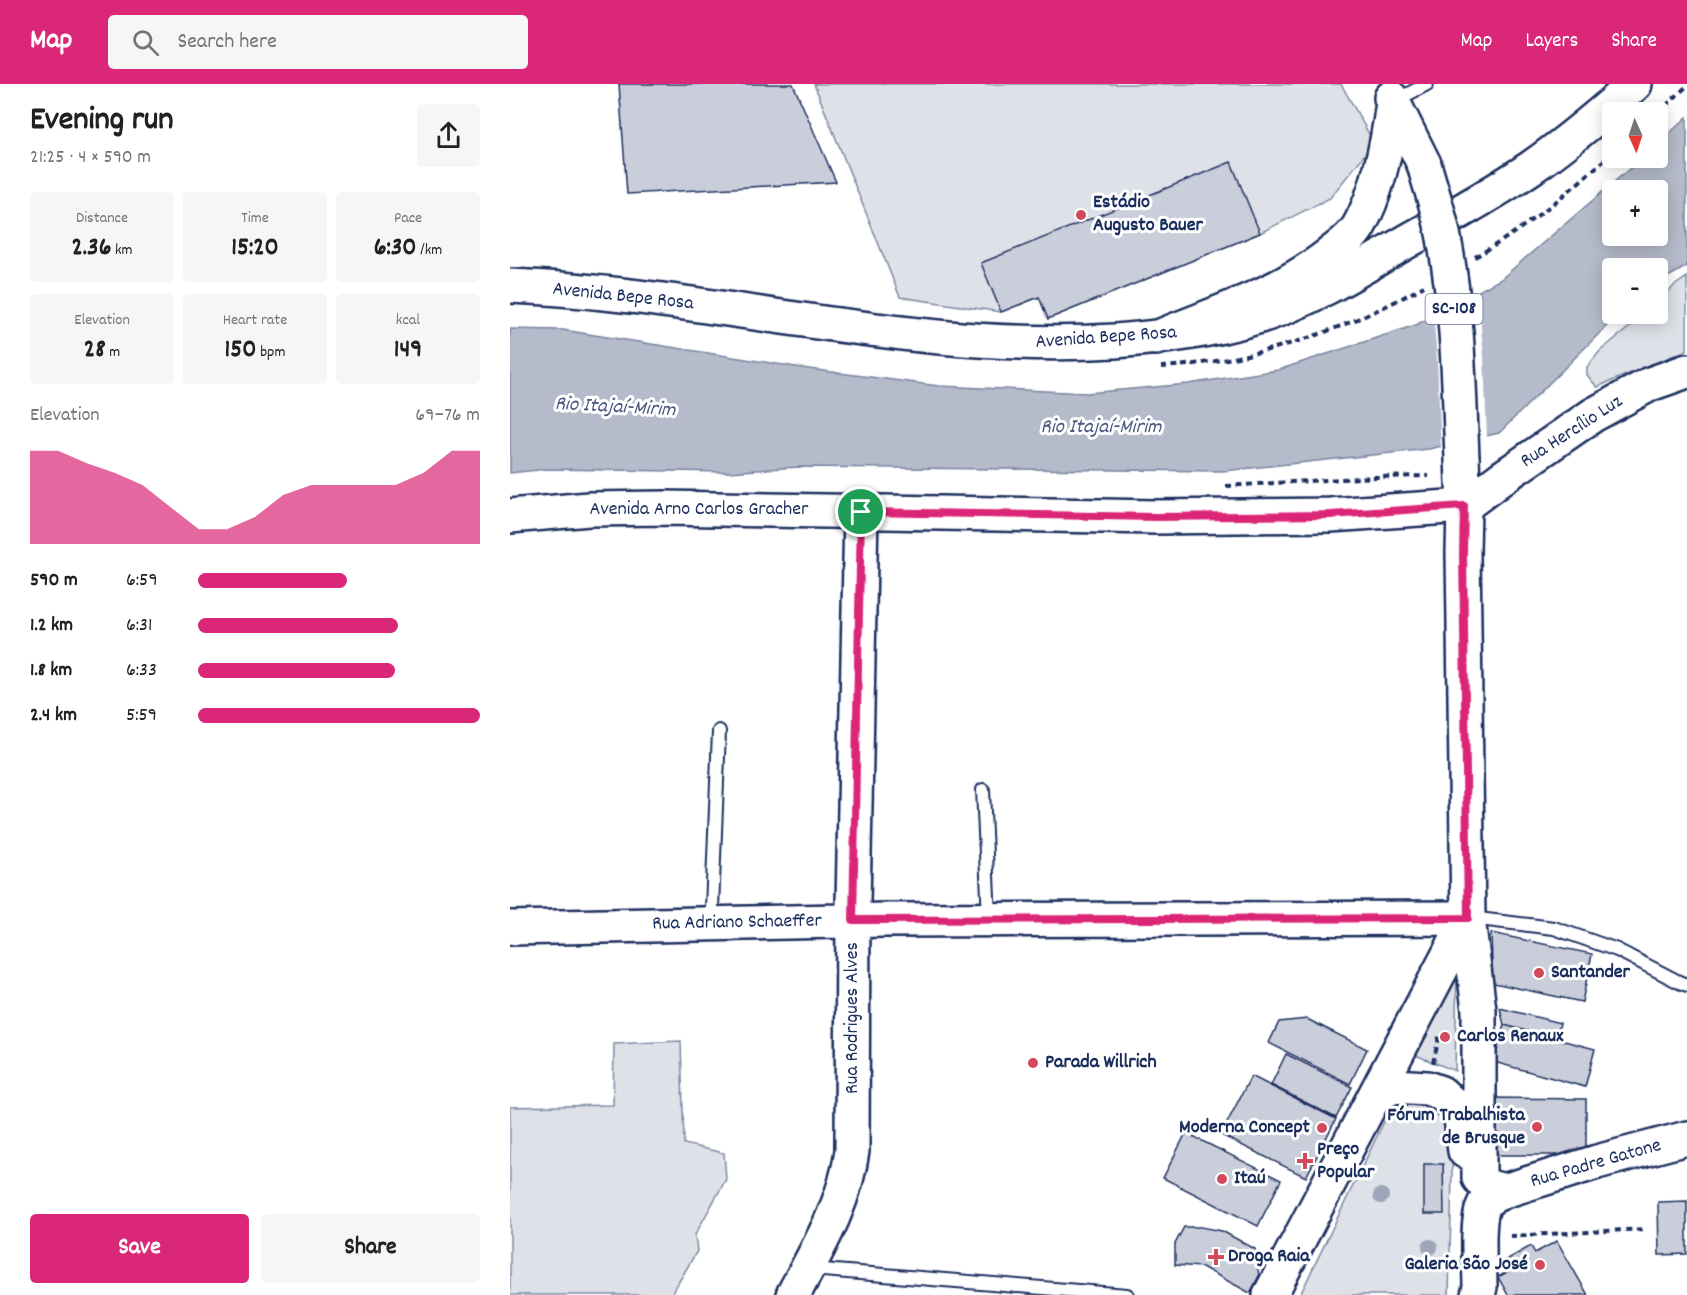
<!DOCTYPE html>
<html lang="en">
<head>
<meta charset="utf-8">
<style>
	:root { --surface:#fff; --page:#f6f6f6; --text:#202124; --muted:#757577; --accent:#db2777 }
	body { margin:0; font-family:Dekko,sans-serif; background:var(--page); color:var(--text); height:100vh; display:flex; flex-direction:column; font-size:22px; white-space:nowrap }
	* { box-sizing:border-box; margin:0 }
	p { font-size:20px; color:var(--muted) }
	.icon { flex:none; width:33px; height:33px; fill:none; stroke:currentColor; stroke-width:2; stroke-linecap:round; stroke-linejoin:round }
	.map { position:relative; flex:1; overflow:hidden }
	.panel { display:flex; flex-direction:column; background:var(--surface); width:510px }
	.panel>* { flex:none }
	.needle { width:39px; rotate:177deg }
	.fabs { position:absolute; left:1092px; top:18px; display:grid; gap:12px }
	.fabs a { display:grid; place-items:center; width:66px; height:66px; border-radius:6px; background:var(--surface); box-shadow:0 3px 15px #0003; font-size:30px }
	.pin { position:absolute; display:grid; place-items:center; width:51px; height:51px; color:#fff; margin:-26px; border:3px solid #fff; border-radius:50%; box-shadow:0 2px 6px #0007 }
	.round { display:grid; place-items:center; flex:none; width:63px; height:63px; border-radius:6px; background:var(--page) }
	.overview { display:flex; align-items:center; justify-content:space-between; height:102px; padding:0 30px }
	h1 { font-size:33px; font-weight:800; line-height:45px }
	.figures { display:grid; grid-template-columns:repeat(3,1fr); gap:9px; height:102px; padding:6px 30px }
	.figures div { display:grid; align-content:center; border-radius:6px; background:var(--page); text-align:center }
	.figures b { font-size:26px; font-weight:800 }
	.figures small { font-size:16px; font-weight:400 }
	.figures p { font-size:16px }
	.chart { height:168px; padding:12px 30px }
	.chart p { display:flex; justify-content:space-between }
	.chart svg { width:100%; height:108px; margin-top:6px; fill:var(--accent); opacity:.7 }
	.action { display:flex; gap:12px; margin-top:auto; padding:12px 30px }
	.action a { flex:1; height:69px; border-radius:6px; background:var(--accent); color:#fff; font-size:24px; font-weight:800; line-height:69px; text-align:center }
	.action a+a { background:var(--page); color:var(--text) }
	ul { padding:0 30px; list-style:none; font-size:20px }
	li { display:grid; grid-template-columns:96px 72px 1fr; align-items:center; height:45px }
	li i { height:15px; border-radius:8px; background:var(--accent) }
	header { display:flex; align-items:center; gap:36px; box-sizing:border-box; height:84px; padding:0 30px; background:var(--accent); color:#fff }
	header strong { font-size:28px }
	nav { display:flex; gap:33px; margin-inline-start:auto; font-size:21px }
	.search { width:420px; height:54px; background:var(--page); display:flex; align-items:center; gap:15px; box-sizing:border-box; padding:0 21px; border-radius:6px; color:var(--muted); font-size:22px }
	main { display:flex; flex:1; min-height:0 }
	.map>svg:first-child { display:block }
	.green { fill:#dee1e7; stroke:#7c88a2; stroke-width:1.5 }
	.water { fill:#b5bbca; stroke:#77839f; stroke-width:1.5; fill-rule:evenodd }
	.pier { fill:#fff }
	.building { fill:#caceda; stroke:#1b2f5e; stroke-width:1.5 }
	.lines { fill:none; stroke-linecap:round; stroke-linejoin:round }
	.lane-casing { stroke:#1b2f5e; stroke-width:16 }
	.secondary-casing { stroke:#1b2f5e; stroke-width:38 }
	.primary-casing { stroke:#1b2f5e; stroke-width:38 }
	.path { stroke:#1b2f5e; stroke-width:4; stroke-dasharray:6 4.5; stroke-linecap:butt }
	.lane { stroke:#fff; stroke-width:12 }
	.secondary { stroke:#fff; stroke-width:33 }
	.primary { stroke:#fff; stroke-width:33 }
	.primary-bridge-casing { stroke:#1b2f5e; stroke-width:38; stroke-linecap:butt }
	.primary-bridge { stroke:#fff; stroke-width:33 }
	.tree { fill:#9da5b9 }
	.route-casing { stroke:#fff; stroke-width:12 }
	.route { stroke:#db2777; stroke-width:8 }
	.poi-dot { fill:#d1495b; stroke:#fff; stroke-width:2 }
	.labels { text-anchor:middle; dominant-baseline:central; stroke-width:6; stroke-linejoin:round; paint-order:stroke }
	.shield { fill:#fff; stroke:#5f6d8e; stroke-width:1.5 }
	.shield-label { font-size:18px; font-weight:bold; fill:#1b2f5e }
	.poi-label { font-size:20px; font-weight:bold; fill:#1b2f5e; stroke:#fff; text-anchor:start }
	.street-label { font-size:20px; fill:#1b2f5e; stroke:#fff }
	.water-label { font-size:21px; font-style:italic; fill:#49597e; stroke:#fff }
</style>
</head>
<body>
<header>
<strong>Map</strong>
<div class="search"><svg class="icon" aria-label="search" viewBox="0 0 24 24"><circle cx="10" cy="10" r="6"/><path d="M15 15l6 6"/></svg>Search here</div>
<nav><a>Map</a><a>Layers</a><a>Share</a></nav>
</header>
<main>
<section class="panel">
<div class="overview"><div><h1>Evening run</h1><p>21:25 · 4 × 590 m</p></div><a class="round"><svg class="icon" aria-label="share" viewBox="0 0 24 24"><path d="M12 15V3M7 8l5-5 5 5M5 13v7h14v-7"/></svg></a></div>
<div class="figures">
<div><p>Distance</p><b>2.36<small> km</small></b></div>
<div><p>Time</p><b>15:20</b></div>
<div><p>Pace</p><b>6:30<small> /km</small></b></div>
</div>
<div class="figures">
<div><p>Elevation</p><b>28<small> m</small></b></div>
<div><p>Heart rate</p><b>150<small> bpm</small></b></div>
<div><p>kcal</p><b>149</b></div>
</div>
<div class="chart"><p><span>Elevation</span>69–76 m</p>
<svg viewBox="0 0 160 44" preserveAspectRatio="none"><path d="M0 44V6L10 6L20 11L30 15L40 20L50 29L60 38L70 38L80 33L90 24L100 20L110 20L120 20L130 20L140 15L150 6L160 6V44z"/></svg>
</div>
<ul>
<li><b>590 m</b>6:59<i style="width:53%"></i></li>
<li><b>1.2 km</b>6:31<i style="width:71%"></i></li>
<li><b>1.8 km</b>6:33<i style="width:70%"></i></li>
<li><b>2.4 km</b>5:59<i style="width:100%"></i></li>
</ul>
<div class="action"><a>Save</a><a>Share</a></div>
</section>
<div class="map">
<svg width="1177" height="1211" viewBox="0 0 1177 1211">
	<rect width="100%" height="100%" fill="#fff"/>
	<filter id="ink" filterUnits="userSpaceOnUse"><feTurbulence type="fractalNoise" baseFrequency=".0167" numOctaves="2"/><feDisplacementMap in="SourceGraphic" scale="12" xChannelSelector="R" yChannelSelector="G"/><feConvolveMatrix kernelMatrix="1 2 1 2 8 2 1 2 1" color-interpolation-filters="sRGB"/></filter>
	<g filter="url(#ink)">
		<path class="green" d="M304,0H831L864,59L820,114L750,149L538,235L529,213L491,228L390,213Z
			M1177,193V266L1087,303L1077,291V283L1090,267L1136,230H1148V219L1164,202Z
			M947,884L945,987L903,970Z
			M171,957L174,1060L214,1069L216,1095L185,1151L187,1167L161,1211H0V1023L103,1021L104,960Z
			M887,1011L932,1027L943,1048L939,1211H790Z"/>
		<path class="water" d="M1177,33V182L1148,199V184H1102V230H1109L989,349L919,365L713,387L288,383L219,388L37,385L0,389V245L53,246L299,285L429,302L577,309L678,300L768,286L906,241L991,195L1132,74H1148V60ZM1102,106H1148V152H1102Z"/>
		<path class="pier" d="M967,204L974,273L977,355L931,366L927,276L923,228Z"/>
		<path class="building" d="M109,0H283L326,98L117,110Z
			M721,78L750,149L538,235L529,213L491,228L471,179Z
			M981,849L1082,870L1072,918L979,898L982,880Z
			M990,924L1050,939L1046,955L994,941Z
			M797,935L857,965L840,1000L759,959L769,938Z
			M994,941L1085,965L1075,1003L984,978Z
			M776,970L842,1003L826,1034L761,1001Z
			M741,992L826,1035L796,1093L711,1051Z
			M978,1014L1076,1015V1071H977Z
			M676,1049L771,1096L748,1142L653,1094Z
			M914,1080H933L934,1130H914Z
			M1177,1117V1170L1149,1171L1148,1118Z
			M674,1143H691L712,1147L745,1165L749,1192L740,1209L692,1183L665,1181V1160Z
			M1047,1157L1078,1211H998L988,1193L1001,1186L996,1176L1021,1162L1025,1169Z"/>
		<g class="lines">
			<defs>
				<path id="lane" d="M883,18L917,0
					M473,706L479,834
					M960,834L1044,844L1107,866L1169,898L1177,901
					M204,837L202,825L209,647
					M301,1185L617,1211"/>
				<path id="secondary" d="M0,202C202,210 402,270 605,257C660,253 718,245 770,225C817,207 859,179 903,154C943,132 984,109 1022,83C1058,58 1092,29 1125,0
					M0,432L79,425L155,424L646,433L820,431L954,422L993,393L1083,331L1140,300L1177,287
					M0,844L375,836L958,834L969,926V1094L976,1102L994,1107
					M866,1011L884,1002L917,1004L931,1009L945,1022L951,1034L955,1067
					M283,1211C308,1164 335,1120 342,1067L343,820L351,428
					M968,1211L970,1203C970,1182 966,1141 973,1123C976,1114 986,1111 994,1107L1087,1078L1177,1054"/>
				<path id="primary" d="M881,14L914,80
					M646,254C705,229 768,211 820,170C830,162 842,154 849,142C869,106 878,58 883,18
					M760,1211L958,834L953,469L954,422L952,374"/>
			</defs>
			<use href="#lane" class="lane-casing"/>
			<use href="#secondary" class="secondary-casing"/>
			<use href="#primary" class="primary-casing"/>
			<path class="path" d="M1148,29L1177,2
				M965,173C1016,144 1059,108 1102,69
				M651,283C742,278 835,247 914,202
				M716,402L865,393L919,392
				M923,979L930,949
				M1000,1152L1135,1145"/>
			<use href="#lane" class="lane"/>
			<use href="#secondary" class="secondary"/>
			<use href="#primary" class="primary"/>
			<defs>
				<path id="primary-bridge" d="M914,80C921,106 931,133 935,160C948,230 949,302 952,374"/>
			</defs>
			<use href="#primary-bridge" class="primary-bridge-casing"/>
			<use href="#primary-bridge" class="primary-bridge"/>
		</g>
		<g class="tree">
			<circle cx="871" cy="1112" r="8"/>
			<circle cx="920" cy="1163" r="8"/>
		</g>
	</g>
	<g class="lines" filter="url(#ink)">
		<defs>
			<path id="route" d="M954,422L953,469L958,834L343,836L351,428L646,433L820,431Z"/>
		</defs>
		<use href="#route" class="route-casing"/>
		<use href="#route" class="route"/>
	</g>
	<g class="poi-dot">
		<circle cx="571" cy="131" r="6"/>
		<circle cx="1029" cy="889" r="6"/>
		<circle cx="935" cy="953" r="6"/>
		<circle cx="523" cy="979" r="6"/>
		<circle cx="1027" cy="1043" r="6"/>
		<circle cx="812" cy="1044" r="6"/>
		<path d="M792 1068h6v6h6v6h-6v6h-6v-6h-6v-6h6z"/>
		<circle cx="712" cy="1095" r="6"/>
		<path d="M703 1164h6v6h6v6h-6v6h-6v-6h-6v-6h6z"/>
		<circle cx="1030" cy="1181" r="6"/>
	</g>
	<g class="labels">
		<rect class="shield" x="915.5" y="210" width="57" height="30" rx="4.5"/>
		<g class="shield-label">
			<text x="944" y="225">SC-108</text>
		</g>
		<g class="poi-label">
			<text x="583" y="119">Estádio<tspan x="583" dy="23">Augusto Bauer</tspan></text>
			<text x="1041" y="889">Santander</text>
			<text x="947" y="953">Carlos Renaux</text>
			<text x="535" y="979">Parada Willrich</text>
			<text x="1015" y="1032" text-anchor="end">Fórum Trabalhista<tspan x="1015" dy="23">de Brusque</tspan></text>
			<text x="800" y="1044" text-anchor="end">Moderna Concept</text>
			<text x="807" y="1066">Preço<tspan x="807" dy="23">Popular</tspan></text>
			<text x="724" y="1095">Itaú</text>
			<text x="718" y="1173">Droga Raia</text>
			<text x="1018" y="1181" text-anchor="end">Galeria São José</text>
		</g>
		<g class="street-label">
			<text transform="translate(113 213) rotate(6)">Avenida Bepe Rosa</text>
			<text transform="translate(596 254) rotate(-4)">Avenida Bepe Rosa</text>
			<text transform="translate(1062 348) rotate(-33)">Rua Hercílio Luz</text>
			<text x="189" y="426">Avenida Arno Carlos Gracher</text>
			<text transform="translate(227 839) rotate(-1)">Rua Adriano Schaeffer</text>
			<text transform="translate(343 934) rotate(-90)">Rua Rodrigues Alves</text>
			<text transform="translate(1086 1080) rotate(-16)">Rua Padre Gatone</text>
		</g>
		<g class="water-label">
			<text transform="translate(105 324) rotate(3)">Rio Itajaí-Mirim</text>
			<text x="591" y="344">Rio Itajaí-Mirim</text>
		</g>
	</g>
</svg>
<div class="fabs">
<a><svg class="needle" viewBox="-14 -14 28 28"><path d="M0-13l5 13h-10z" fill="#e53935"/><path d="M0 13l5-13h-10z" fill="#757577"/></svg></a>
<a>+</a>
<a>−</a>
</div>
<div class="pin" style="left:351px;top:428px;background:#1e9e55"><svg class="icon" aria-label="arrive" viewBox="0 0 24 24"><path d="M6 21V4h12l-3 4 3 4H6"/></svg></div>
</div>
</main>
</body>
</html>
